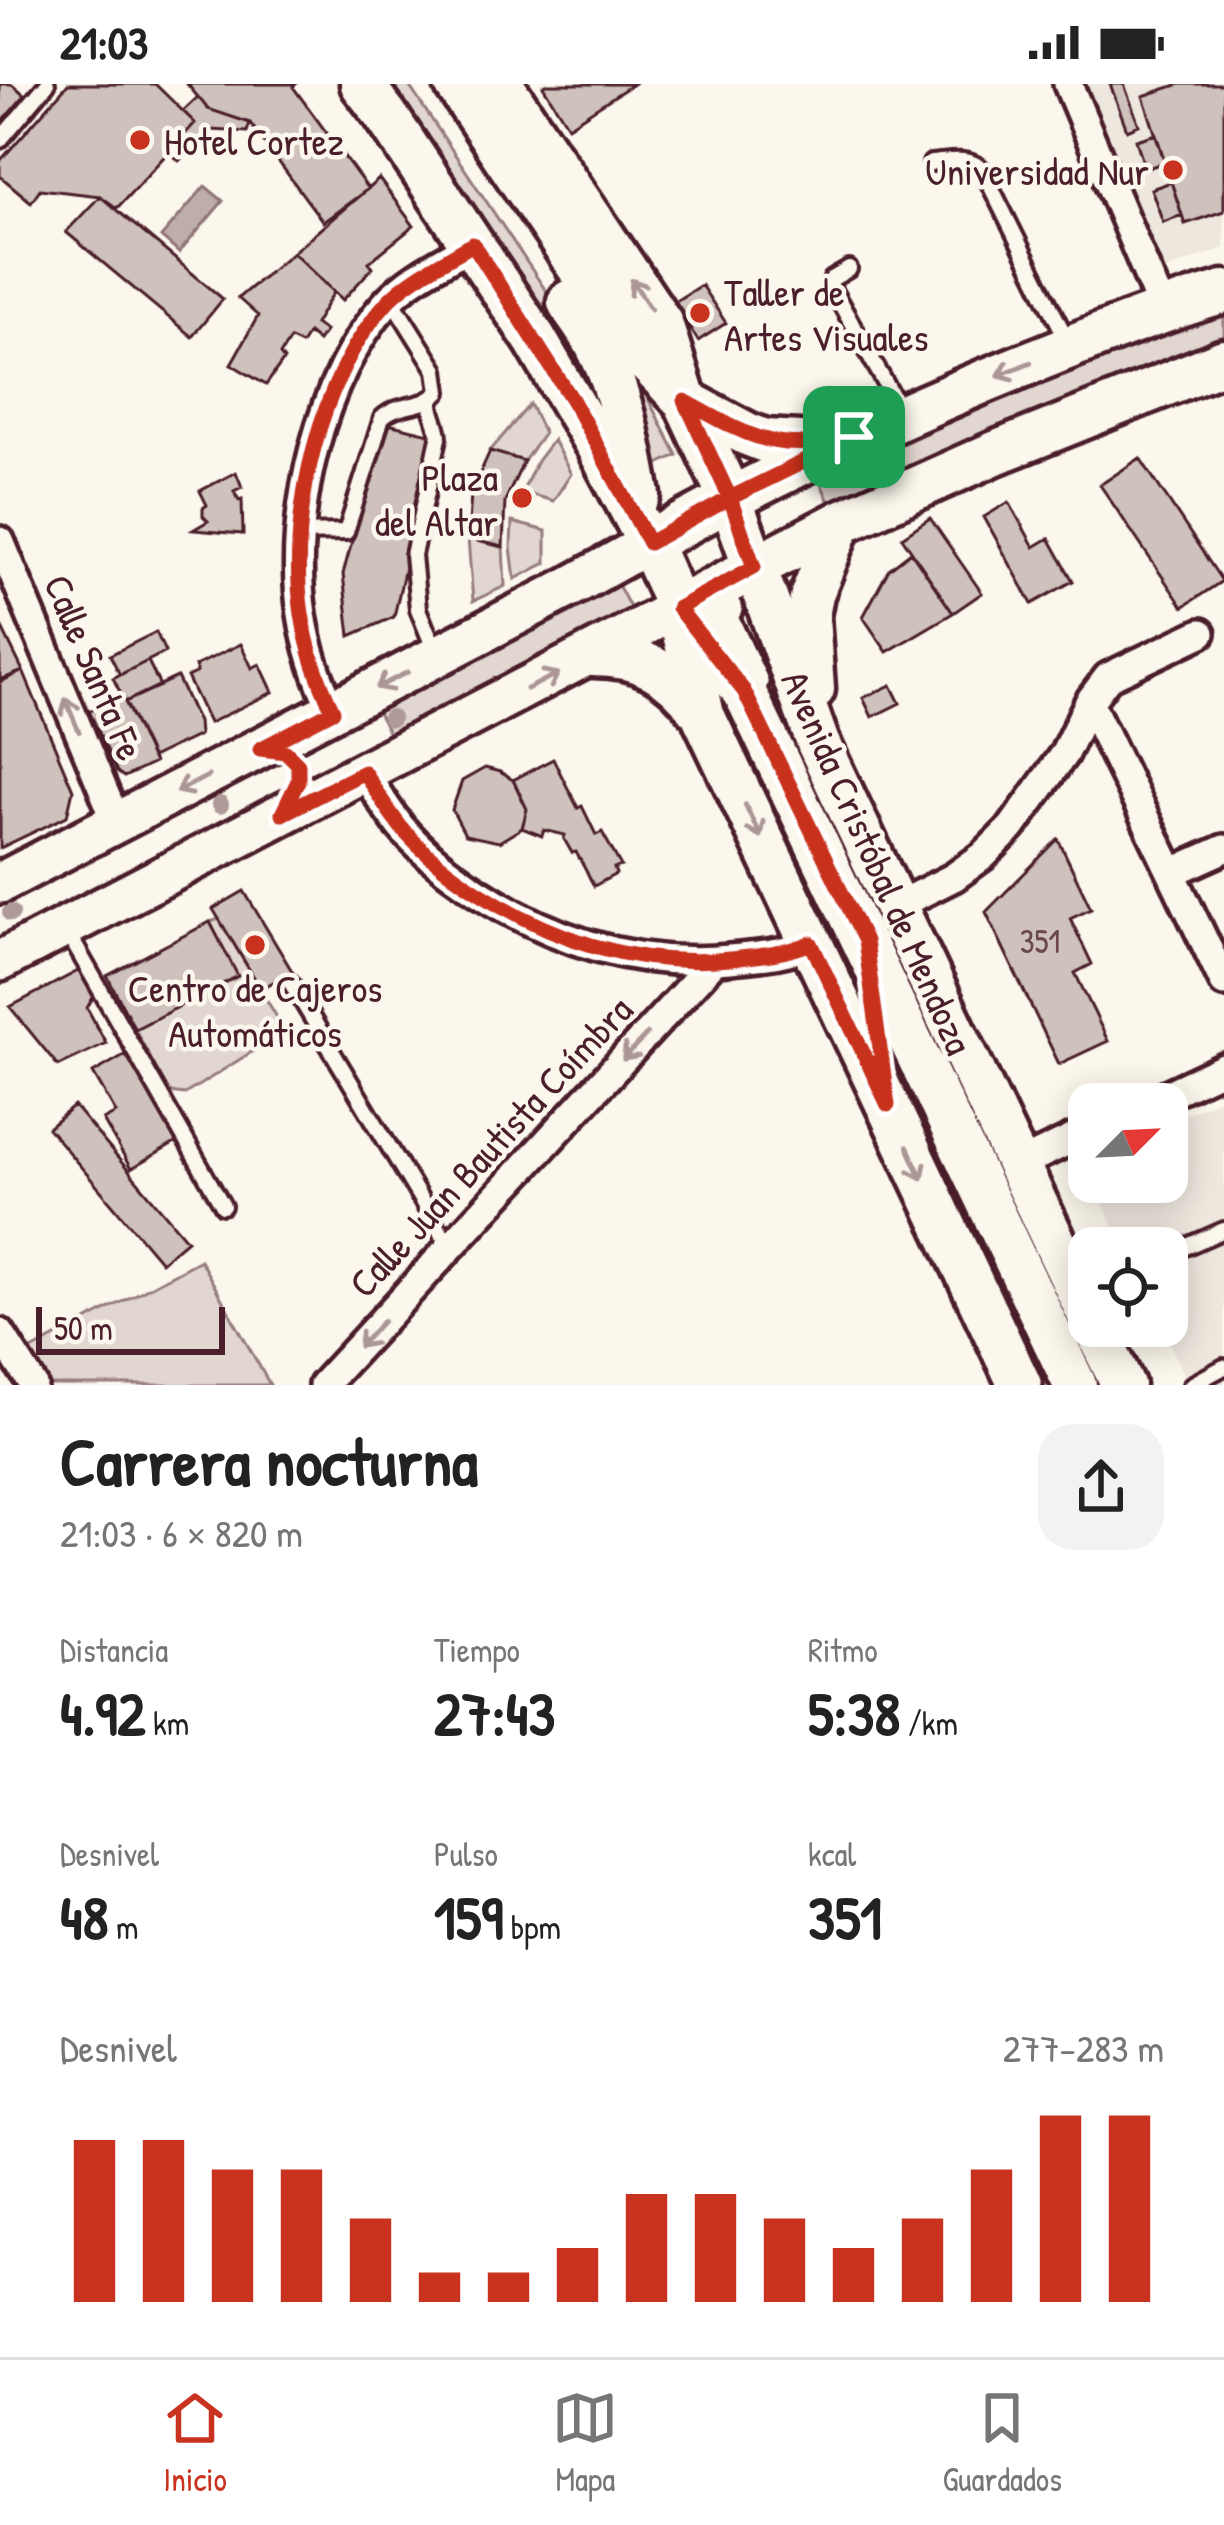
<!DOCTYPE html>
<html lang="es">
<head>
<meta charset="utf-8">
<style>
	:root { --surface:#fff; --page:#f2f2f2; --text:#222; --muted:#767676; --line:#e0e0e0; --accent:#c8321e }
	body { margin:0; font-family:"Patrick Hand",sans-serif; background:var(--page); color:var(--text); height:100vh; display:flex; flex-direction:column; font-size:45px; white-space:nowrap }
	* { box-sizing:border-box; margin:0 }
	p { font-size:39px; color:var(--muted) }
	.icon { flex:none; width:66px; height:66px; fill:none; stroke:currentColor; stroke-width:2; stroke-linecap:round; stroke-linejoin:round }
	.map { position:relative; height:1301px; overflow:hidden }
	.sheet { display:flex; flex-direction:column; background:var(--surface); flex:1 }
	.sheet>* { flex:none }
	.needle { width:78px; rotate:66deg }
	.buttons { position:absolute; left:1068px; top:999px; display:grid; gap:24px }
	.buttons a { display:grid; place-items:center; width:120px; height:120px; border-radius:24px; background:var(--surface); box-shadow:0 6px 30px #0003; font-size:60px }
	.scale { position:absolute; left:36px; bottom:30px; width:189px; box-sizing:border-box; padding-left:12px; border:6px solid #4a1f2b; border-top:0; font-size:33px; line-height:42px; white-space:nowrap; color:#4a1f2b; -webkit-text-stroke:9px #fbf7ec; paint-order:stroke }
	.pin { position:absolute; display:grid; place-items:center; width:102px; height:102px; color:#fff; margin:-51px; border-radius:24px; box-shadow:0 6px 18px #0006 }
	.round { display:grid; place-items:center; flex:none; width:126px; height:126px; border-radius:36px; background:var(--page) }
	.summary { display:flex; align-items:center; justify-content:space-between; height:204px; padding:0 60px }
	h1 { font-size:66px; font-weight:800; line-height:90px }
	.metrics { display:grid; grid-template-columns:repeat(3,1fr); gap:18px; height:204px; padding:12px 60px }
	.metrics div { display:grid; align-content:center }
	.metrics b { font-size:60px; font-weight:800 }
	.metrics small { font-size:33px; font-weight:400 }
	.metrics p { font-size:33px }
	.chart { height:336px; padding:24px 60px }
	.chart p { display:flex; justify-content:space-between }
	.chart svg { width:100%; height:216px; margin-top:12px; stroke:var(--accent); stroke-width:6 }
	.status { display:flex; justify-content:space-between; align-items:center; height:84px; padding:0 60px; background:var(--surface); direction:ltr }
	.status svg { height:33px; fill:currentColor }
	.dock { display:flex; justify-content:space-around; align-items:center; height:168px; border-top:3px solid var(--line); background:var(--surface); font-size:33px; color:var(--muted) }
	.dock a { display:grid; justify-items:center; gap:6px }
	.dock .active { color:var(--accent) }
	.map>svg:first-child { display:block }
	.built { fill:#eee7de }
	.green { fill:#e2d7d0; stroke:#967b7e; stroke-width:3 }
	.water { fill:#bfadaa; stroke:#907477; stroke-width:3 }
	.building { fill:#cfc2bc; stroke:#4a1f2b; stroke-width:3 }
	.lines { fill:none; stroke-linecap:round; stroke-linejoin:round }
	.lane-casing { stroke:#4a1f2b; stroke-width:22 }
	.street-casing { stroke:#4a1f2b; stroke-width:36 }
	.secondary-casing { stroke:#4a1f2b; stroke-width:48 }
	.primary-casing { stroke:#4a1f2b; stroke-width:51 }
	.lane { stroke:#fbf7ec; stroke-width:14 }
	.street { stroke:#fbf7ec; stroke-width:27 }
	.secondary { stroke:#fbf7ec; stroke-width:39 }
	.primary { stroke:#fbf7ec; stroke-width:42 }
	.tree { fill:#af9a98 }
	.oneway { stroke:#ab9695 }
	.route-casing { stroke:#fff; stroke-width:24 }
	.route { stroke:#c8321e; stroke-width:15 }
	.poi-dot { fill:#c8321e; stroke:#fbf7ec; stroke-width:4.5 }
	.labels { text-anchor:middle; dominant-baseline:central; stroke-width:9; stroke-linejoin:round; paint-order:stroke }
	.number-label { font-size:33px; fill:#6b484f }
	.poi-label { font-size:39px; fill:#4a1f2b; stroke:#fbf7ec; text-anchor:start }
	.street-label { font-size:39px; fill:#4a1f2b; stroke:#fbf7ec }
</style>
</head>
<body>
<div class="status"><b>21:03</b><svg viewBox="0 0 49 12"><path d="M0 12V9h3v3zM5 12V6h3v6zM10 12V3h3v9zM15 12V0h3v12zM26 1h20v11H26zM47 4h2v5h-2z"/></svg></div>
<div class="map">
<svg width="1224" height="1301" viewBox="0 0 1224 1301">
	<rect width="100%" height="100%" fill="#fbf7ec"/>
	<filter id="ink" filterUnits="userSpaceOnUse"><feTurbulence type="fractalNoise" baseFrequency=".00833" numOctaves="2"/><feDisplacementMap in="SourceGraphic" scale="24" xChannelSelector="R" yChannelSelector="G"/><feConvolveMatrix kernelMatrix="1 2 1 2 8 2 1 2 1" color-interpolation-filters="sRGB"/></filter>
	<g filter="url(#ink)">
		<path class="built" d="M1088,0H1224V164L1163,187Z
			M1224,1012V1301H1189L1161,1242H1167V1164H1124L1092,1098H1167V1039Z"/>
		<path class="green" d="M382,0H408L594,279L602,337Z
			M1224,232V258C1089,302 959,362 830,420L820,397C952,338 1085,274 1224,232Z
			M620,275L647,313L677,371L652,383Z
			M530,320L544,349L524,377L490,367Z
			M553,356L571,390L553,417L522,408L537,377Z
			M512,438L546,447V479L515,495L511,463Z
			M468,455L503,463L505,502L473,517Z
			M615,495L634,531L393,657L375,623Z
			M732,664L763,680L839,845L849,895Z
			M219,835L285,947L185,1010L168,1008L135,945L237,892L210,838Z
			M904,980L1054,1301H1036L916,1052Z
			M200,1176L270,1301H49L28,1268Z"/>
		<path class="water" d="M205,102L223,117L179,169L161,153Z"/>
		<path class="building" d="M0,0H12L25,11L0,40Z
			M68,0H155L195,39L117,124L100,112L40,105L31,118L0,92V77Z
			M187,0H296L293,3L368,105L323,138L250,39L208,25Z
			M546,0H633L568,42L543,2Z
			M1110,0H1124L1139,41L1127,46Z
			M1180,0H1224V127L1185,140L1143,12Z
			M198,13L208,25L250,39L247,48L210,46L179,77L169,67L195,39L183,27Z
			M1156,50L1165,78L1145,85L1136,56Z
			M379,95L414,142L369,178L373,183L343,216L293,168Z
			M1171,98L1182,131L1163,138L1151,105Z
			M100,112L223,215L192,253L66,148Z
			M293,168L334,208L315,240L325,247L318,257L308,249L301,260L290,255L280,271L284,276L266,301L231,280L258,232L238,214Z
			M701,201L726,239L698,257L674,218Z
			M384,339L434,351L394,533L350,552L343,490Z
			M490,367L524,377L505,417L503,463L468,455L471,409Z
			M1140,374L1222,497L1183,523L1100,401Z
			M236,388L242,403L234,407L239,416L242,415L243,450L193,446L208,437L203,432V424L207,421L200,407Z
			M1009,418L1034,463L1049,454L1073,497L1032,520L984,433Z
			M930,434L982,509L953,529L902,453Z
			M911,468L953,529L887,568L863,533L889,485Z
			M0,540L23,587L0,598Z
			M156,548L165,568L120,591L110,571Z
			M241,560L252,584L260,580L273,608L209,639L187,593L197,588L195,582Z
			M148,577L160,602L125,618L113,594Z
			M23,587L73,706L67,732L0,764V596Z
			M177,593L198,638L199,651L151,674L125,618Z
			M891,601L900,619L872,633L863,614Z
			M123,613L154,679L124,693L117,688L89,627Z
			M553,675L578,724L582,722L596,751L602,748L621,782L614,784L616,790L594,802L576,768L572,769L564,755L565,751L544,746L542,752L522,744L527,725L513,696Z
			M485,684L500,688L513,696L527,725L522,744L499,758L465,751L452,726L462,697Z
			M1058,755L1091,824L1070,834L1092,880L1075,889L1108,957L1059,980L986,828Z
			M244,807L292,887L261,905L213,825Z
			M210,838L238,892L135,945L107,892Z
			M80,886L94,912L87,924L106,959L58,982L10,923Z
			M126,970L177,1058L131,1085L103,1036L116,1029L93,989Z
			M74,1022L187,1156L161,1178L48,1044Z"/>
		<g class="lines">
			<defs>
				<path id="lane" d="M0,56L47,0
					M931,79C948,78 968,72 982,85L1068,258
					M849,185L832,195L830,201L901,327
					M431,317C430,330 439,340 439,354L413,471L418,525L435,567
					M299,449L346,448L382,334C399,318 424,325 439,308L436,286L391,214
					M68,849L223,1122
					M291,899L450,1164
					M1167,1171L1224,1146
					M1191,1301L1224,1283"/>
				<path id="street" d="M1068,0L1163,227
					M0,457L117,739
					M728,525L721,528L754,598
					M1089,618L1224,898
					M333,627C318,596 307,564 302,530C287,432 320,291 388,217C411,192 445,177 473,160
					M364,688C375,707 387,725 400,742C421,768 449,789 477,807C553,857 639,884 730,875C758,872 785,871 811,859
					M1173,788L1224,765
					M894,823L954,793L983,772L1012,743L1064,670L1089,618L1108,593L1201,549
					M1147,1020L1224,984
					M1018,1081L1089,1047
					M0,1249L33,1301
					M323,1301L714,877"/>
				<path id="secondary" d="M0,799L570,503L649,459
					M0,877L678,524"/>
				<path id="primary" d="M362,0L385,30L535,255L598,363L649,459L678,524L703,631L1020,1301
					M456,0L631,261L685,317L747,350L765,357L817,360L834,357
					M501,0L661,239L685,317L730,414L818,659L1089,1231
					M569,218C579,234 591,249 599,266C622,311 630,362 639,411
					M649,459C770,391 895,333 1024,281C1090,255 1156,228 1224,208
					M678,524L841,438L995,369L1224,277
					M686,535L744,607L1075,1301
					M593,571C641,571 671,588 699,625
					M813,605L808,532L812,510L841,438
					M1094,1242L1123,1301"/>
			</defs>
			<use href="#lane" class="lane-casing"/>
			<use href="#street" class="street-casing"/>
			<use href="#secondary" class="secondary-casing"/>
			<use href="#primary" class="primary-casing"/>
			<use href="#lane" class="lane"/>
			<use href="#street" class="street"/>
			<use href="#secondary" class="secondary"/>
			<use href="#primary" class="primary"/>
		</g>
		<g class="tree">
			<circle cx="391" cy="634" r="9"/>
			<circle cx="220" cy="721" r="9"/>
			<circle cx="11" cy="829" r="9"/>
		</g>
		<defs><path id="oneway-shaft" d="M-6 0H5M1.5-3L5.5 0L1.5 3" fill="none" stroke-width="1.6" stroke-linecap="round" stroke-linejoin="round" transform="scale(3)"/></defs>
		<g class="oneway">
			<use href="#oneway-shaft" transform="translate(641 210) rotate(-124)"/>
			<use href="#oneway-shaft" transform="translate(1014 285) rotate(158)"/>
			<use href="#oneway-shaft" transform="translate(392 596) rotate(153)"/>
			<use href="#oneway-shaft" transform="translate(543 597) rotate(-27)"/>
			<use href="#oneway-shaft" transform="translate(72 631) rotate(-113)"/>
			<use href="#oneway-shaft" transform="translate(192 700) rotate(153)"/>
			<use href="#oneway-shaft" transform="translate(753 737) rotate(65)"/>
			<use href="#oneway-shaft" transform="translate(635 963) rotate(133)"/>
			<use href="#oneway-shaft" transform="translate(915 1079) rotate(65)"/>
			<use href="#oneway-shaft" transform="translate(371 1250) rotate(133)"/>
		</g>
	</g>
	<g class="lines" filter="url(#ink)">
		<defs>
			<path id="route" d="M854,353L730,414L649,459L573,317L473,160C445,177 411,193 388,217C320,290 287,432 302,530C307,564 318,596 333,627L260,665L286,668L298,680V697L282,730L364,688C375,706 387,725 400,742C421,768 449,789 477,807C553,856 639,884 730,875C758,872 785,870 811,859L888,1021L865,857L744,607L678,524L754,483L730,414L685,317C754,355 773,369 854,353"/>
		</defs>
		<use href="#route" class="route-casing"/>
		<use href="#route" class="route"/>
	</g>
	<g class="poi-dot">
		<circle cx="140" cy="56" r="12"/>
		<circle cx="1173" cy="86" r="12"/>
		<circle cx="700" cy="229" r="12"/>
		<circle cx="522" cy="414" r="12"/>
		<circle cx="255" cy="861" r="12"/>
	</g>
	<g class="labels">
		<g class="number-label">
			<text x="1040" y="857">351</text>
		</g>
		<g class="poi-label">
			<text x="164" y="56">Hotel Cortez</text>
			<text x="1149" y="86" text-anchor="end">Universidad Nur</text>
			<text x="724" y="207">Taller de<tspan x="724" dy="45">Artes Visuales</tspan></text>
			<text x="498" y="392" text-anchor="end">Plaza<tspan x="498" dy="45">del Altar</tspan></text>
			<text x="255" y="903" text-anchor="middle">Centro de Cajeros<tspan x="255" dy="45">Automáticos</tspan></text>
		</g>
		<g class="street-label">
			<text transform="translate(95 583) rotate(67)">Calle Santa Fe</text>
			<text transform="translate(878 778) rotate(66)">Avenida Cristóbal de Mendoza</text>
			<text transform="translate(490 1062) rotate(-47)">Calle Juan Bautista Coímbra</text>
		</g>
	</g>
</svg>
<div class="buttons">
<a><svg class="needle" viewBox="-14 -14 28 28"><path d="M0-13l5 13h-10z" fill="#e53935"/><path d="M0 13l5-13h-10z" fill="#767676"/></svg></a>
<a><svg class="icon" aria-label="locate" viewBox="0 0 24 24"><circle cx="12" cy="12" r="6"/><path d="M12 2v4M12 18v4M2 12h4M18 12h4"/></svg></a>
</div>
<div class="scale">50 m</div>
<div class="pin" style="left:854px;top:353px;background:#1e9e55"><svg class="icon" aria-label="arrive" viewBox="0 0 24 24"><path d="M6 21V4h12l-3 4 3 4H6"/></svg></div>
</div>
<section class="sheet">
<div class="summary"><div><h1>Carrera nocturna</h1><p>21:03 · 6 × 820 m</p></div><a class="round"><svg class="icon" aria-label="share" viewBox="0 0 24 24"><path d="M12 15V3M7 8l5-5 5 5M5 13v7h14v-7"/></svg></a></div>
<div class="metrics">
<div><p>Distancia</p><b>4.92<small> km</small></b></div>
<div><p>Tiempo</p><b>27:43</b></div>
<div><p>Ritmo</p><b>5:38<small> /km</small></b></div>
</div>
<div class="metrics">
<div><p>Desnivel</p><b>48<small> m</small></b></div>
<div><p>Pulso</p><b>159<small> bpm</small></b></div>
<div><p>kcal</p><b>351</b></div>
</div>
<div class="chart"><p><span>Desnivel</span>277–283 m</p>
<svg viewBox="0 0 160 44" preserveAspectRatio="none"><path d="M5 44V11M15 44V11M25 44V17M35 44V17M45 44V27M55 44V38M65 44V38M75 44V33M85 44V22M95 44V22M105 44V27M115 44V33M125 44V27M135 44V17M145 44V6M155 44V6"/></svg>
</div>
</section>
<nav class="dock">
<a class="active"><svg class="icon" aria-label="home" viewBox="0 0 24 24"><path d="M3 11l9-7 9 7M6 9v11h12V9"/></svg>Inicio</a>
<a><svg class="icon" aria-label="map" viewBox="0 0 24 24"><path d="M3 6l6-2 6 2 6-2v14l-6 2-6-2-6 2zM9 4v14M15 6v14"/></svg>Mapa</a>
<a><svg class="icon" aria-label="saved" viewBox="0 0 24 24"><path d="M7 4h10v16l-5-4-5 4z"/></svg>Guardados</a>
</nav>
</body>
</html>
